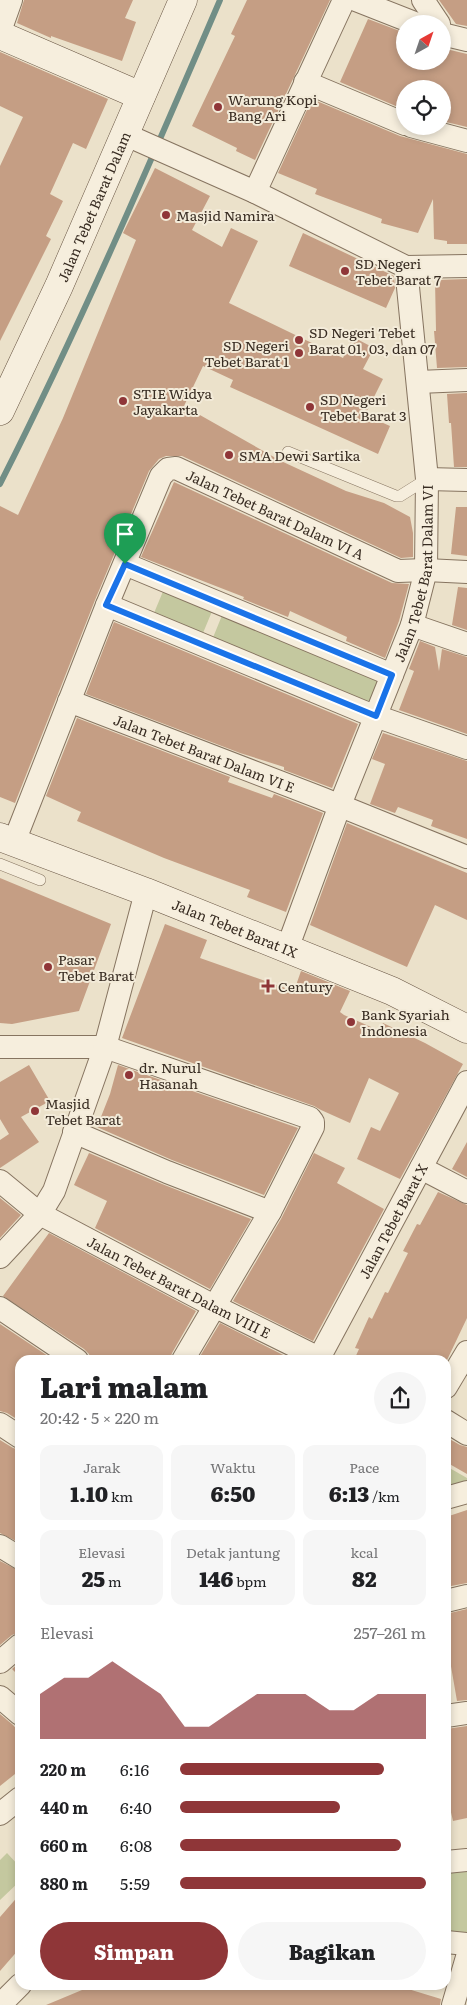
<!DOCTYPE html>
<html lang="id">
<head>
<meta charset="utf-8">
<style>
	:root { --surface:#fff; --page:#f6f6f6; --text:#202124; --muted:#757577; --accent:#8f3638 }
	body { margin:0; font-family:Literata,serif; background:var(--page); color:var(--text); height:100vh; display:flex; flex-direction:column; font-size:19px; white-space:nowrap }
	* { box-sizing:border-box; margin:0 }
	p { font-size:16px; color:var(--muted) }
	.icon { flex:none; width:28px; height:28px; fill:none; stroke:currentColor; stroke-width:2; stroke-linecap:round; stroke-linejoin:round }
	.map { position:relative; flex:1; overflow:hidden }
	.side { position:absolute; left:15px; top:1355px; width:436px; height:635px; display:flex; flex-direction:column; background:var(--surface); border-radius:15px; box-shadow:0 2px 8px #0003 }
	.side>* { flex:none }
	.needle { width:32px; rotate:40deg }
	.fabs { position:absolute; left:396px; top:15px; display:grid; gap:10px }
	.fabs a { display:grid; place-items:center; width:55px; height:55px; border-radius:50%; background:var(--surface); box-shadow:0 2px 8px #0003; font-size:25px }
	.pin { position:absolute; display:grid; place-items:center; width:42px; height:42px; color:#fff; margin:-51px -21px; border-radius:50% 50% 50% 0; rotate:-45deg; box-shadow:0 0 5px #0007 }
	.pin .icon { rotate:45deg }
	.round { display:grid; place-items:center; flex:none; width:52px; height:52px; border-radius:26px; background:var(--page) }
	.summary { display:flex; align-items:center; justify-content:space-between; height:85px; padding:0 25px }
	h1 { font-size:28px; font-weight:800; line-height:38px }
	.metrics { display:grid; grid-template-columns:repeat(3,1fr); gap:8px; height:85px; padding:5px 25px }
	.metrics div { display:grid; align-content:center; border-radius:12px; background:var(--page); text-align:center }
	.metrics b { font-size:21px; font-weight:800 }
	.metrics small { font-size:14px; font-weight:400 }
	.metrics p { font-size:14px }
	.chart { height:140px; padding:10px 25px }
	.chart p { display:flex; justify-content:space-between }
	.chart svg { width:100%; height:90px; margin-top:5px; fill:var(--accent); opacity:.7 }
	.cta { display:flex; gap:10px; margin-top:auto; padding:10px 25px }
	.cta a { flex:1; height:58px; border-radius:30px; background:var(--accent); color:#fff; font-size:20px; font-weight:800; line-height:58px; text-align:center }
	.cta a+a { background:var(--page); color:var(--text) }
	ul { padding:0 25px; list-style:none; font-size:16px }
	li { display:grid; grid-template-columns:80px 60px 1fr; align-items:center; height:38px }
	li i { height:12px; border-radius:6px; background:var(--accent) }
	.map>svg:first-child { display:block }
	.green { fill:#c4c89f }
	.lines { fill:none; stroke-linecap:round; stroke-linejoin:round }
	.stream { stroke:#718e86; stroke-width:6 }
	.building { fill:#c59e84 }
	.lane-casing { stroke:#867460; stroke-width:12 }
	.street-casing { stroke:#867460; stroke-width:24 }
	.secondary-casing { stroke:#685543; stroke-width:29 }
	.lane { stroke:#f6eedd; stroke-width:11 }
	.street { stroke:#f6eedd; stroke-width:22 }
	.secondary { stroke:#f6eedd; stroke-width:28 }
	.route-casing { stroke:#fff; stroke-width:10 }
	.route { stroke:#1a73e8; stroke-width:6 }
	.poi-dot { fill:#8f3638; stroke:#f3ebd9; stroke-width:2 }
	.labels { text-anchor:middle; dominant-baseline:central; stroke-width:4; stroke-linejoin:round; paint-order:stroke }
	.poi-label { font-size:14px; fill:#382c22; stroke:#f3ebd9; text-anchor:start }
	.street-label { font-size:14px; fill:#382c22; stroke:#f3ebd9 }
</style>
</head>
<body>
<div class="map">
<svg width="467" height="2005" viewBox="0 0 467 2005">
	<rect width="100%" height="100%" fill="#ebe1ca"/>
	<path class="green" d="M164,589L213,609L203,633L154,613Z
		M223,613L383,678L372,705L212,640Z
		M446,1466L467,1478V1485L446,1490Z
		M7,1853L20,1867V1881L0,1900V1860Z
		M467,1867V1941L446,1939V1871Z"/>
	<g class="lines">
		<path class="stream" d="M0,484C80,326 150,163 220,0"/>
	</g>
	<path class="building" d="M24,0H133L125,18L136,22L122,61L51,36V38L17,23Z
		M247,0H330L255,160L236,151L237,148L192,126L235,36L231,34Z
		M439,0H467V26L456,24Z
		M368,19L405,33V61H442V48L467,54V127L442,121V89H405V110L340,82Z
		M0,52L108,99L86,149L73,143L50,194L63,201L46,236L51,239L0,341V166L23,117L0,106Z
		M312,99L400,136L467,154V244H447V241L434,239L433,199L418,233L381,223L382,219L315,194L317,189L278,173Z
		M155,168L210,196L192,230L222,247L231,228L258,241L229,303L343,358L353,337L374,348L363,369L383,379L365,415L390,426L378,454L230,387L233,380L203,366L184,406L281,461L346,491L384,503L410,517L413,533V557L401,558L182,456H166L159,459L149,471L95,600L15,803L0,797V506L18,515L34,481L63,418L136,240L123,233Z
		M303,233L394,276L395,288L386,308L289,266Z
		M467,279V367L437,368L434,331H436L435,280Z
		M467,393V467H454L451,423H449L447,394Z
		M174,482L392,583L409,584L399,621L385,658L346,641L347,637L290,611L288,617L243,599L244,597L141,557Z
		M456,507H467V556L451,554Z
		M458,587L467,588V630L452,625Z
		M114,622L358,724L332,788L284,770V767L240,753L86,694Z
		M420,641L435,647L439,671L442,649L467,657V734L399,710L414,671L409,669Z
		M77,718L230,777L228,782L272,798L274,794L323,813L286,912L247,897L250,890L164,858L77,821L81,812L46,796Z
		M383,733L467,761V839L431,826L433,820L398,807L395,813L370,804L385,764L372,759Z
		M347,823L467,873V920L435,905L407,967L310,925Z
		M0,878L111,924L79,1011L12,1024L0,1023Z
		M165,924L207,940L200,958L294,991L301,971L350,991L340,1012L344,1015L380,1031L383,1023L425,1043L463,1064L400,1179L357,1159L371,1127L380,1131L399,1093L369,1078L350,1123L321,1110L314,1106L122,1038Z
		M29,1065L50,1101L21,1117L39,1142L0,1168V1140L9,1134L0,1119V1082Z
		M118,1065L298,1128L264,1195L172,1160L97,1127L110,1094Z
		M467,1142V1177L452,1169Z
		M89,1153L162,1184L251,1219L210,1289L95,1228L107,1201L74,1185Z
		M314,1153L345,1168L337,1183L384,1209L313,1341L233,1301L281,1219Z
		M438,1192L467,1205V1318L448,1358L447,1360H354L359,1349L355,1348L369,1317L372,1319L385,1292L388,1293L408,1253L403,1251L417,1224L420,1225Z
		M0,1198L21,1215L0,1238Z
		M49,1233L196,1311L172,1353L170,1360H90L89,1354L84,1349L3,1296Z
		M220,1323L293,1360H204L199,1358Z
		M0,1324L54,1360H20V1421L7,1413L0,1411Z
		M446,1437L460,1445L467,1447V1474L446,1462Z
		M0,1440L13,1448L20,1450V1540L18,1542L0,1533Z
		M467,1510V1583L446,1587V1517Z
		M0,1561L20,1571V1632L12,1635L0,1645Z
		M467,1609V1700L457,1701L448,1649H446V1614Z
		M20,1662V1677L12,1669Z
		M0,1714L13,1725L20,1733V1770L0,1786Z
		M467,1726V1818L453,1821L446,1791V1729Z
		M20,1894V1948L0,1971V1917Z
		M94,1985H192L193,1988L235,1985H395L441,1999L440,2005H46Z"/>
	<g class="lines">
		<defs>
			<path id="lane" d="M288,452L396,496H400L427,479
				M0,864L40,880"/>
			<g id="street">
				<path d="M356,0L417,24"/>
				<path d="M423,0L439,24"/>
				<path d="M0,31L11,0"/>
				<path d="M442,34L467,40"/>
				<path d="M305,82L405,124"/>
				<path d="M411,126L467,141"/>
				<path d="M124,134L255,192L406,267L467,266"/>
				<path d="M255,192L344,0"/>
				<path d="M418,382L467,380"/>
				<path d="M427,479L467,480"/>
				<path d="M125,564L392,675"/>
				<path d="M107,605L364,712L467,748"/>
				<path d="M412,625L467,644"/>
				<path id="s1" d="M69,701L321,798L467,857"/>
				<path id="s2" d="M14,842L107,605L161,476L168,469L176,468L398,571L426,570L467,572"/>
				<path id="s3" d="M287,949L340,805L412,625L426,570L427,479L406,267"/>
				<path d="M0,1047H105L310,1118L313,1122V1127L270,1212L183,1360"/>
				<path d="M74,1132L167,1172L270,1212"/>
				<path d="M421,1168L467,1192"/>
				<path id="s4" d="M0,1181L40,1214L214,1306L319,1358"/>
				<path d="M0,1257L40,1214L54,1191L105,1047L146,892"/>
				<path d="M0,1308L77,1360"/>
				<path id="s5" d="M318,1360L467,1082"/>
				<path d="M446,1387L467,1352"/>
				<path d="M446,1421L467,1434"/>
				<path d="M0,1424L20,1437"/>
				<path d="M446,1498L467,1492"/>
				<path d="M0,1546L20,1558"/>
				<path d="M446,1601L467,1596"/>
				<path d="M0,1662L20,1645"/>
				<path d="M0,1697L20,1714"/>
				<path d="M446,1716L467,1713"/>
				<path d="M0,1814L20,1798"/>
				<path d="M446,1862L467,1860"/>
				<path d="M446,1942L467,1944"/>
				<path d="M0,2005L20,1985"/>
				<path d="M453,2005L467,1957"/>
			</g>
			<g id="secondary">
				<path d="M0,35L141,96"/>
				<path id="s6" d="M0,411L59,286L183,0"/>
				<path id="s7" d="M0,837L146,892L392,991L467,1029"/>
			</g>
		</defs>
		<use href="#lane" class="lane-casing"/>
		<use href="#street" class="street-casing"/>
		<use href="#secondary" class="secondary-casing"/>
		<use href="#lane" class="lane"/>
		<use href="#street" class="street"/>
		<use href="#secondary" class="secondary"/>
	</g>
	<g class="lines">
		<defs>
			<path id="route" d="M125,564L392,675L376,716L106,605Z"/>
		</defs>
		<use href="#route" class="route-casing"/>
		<use href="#route" class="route"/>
	</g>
	<g class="poi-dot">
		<circle cx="218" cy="107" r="5"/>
		<circle cx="166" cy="215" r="5"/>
		<circle cx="345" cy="271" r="5"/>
		<circle cx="299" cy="340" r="5"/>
		<circle cx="299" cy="353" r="5"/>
		<circle cx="123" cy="401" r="5"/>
		<circle cx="310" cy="407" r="5"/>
		<circle cx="229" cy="455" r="5"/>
		<circle cx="48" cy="967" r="5"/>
		<path d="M265.5 978.5h5v5h5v5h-5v5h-5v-5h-5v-5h5z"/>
		<circle cx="351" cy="1022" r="5"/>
		<circle cx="129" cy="1075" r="5"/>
		<circle cx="35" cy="1111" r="5"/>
	</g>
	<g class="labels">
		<g class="poi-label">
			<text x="228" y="99">Warung Kopi<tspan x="228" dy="16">Bang Ari</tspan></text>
			<text x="176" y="215">Masjid Namira</text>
			<text x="355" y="263">SD Negeri<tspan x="355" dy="16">Tebet Barat 7</tspan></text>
			<text x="309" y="332">SD Negeri Tebet<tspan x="309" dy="16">Barat 01, 03, dan 07</tspan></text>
			<text x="289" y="345" text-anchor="end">SD Negeri<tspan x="289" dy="16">Tebet Barat 1</tspan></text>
			<text x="133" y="393">STIE Widya<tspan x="133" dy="16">Jayakarta</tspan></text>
			<text x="320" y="399">SD Negeri<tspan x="320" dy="16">Tebet Barat 3</tspan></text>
			<text x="239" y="455">SMA Dewi Sartika</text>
			<text x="58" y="959">Pasar<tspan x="58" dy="16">Tebet Barat</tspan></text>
			<text x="278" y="986">Century</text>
			<text x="361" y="1014">Bank Syariah<tspan x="361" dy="16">Indonesia</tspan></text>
			<text x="139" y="1067">dr. Nurul<tspan x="139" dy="16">Hasanah</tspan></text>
			<text x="45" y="1103">Masjid<tspan x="45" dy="16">Tebet Barat</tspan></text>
		</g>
		<g class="street-label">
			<text stroke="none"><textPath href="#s6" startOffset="225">Jalan Tebet Barat Dalam</textPath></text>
			<text stroke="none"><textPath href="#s2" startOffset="522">Jalan Tebet Barat Dalam VI A</textPath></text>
			<text stroke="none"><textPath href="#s3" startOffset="399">Jalan Tebet Barat Dalam VI</textPath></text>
			<text stroke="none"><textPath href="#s1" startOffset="145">Jalan Tebet Barat Dalam VI E</textPath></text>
			<text stroke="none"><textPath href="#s7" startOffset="252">Jalan Tebet Barat IX</textPath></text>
			<text stroke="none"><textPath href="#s5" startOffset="158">Jalan Tebet Barat X</textPath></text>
			<text stroke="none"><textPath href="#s4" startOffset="209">Jalan Tebet Barat Dalam VIII E</textPath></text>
		</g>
	</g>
</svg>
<div class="fabs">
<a><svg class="needle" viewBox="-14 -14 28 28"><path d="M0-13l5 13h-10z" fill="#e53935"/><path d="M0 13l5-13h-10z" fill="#757577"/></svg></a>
<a><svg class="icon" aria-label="locate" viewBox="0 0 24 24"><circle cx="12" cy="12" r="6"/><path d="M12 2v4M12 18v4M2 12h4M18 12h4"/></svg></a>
</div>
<div class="pin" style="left:125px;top:564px;background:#1e9e55"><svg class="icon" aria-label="arrive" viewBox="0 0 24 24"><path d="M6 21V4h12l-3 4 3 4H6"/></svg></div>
<section class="side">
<div class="summary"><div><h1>Lari malam</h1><p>20:42 · 5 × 220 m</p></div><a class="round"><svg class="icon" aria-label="share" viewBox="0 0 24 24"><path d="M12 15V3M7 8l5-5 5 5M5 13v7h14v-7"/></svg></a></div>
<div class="metrics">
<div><p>Jarak</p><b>1.10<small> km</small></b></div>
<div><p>Waktu</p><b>6:50</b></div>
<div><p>Pace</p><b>6:13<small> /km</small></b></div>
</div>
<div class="metrics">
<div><p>Elevasi</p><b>25<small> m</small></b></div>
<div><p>Detak jantung</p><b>146<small> bpm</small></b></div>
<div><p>kcal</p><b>82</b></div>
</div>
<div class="chart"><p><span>Elevasi</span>257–261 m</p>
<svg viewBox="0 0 160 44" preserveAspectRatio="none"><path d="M0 44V22L10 14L20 14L30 6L40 14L50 22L60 38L70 38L80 30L90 22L100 22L110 22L120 30L130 30L140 22L150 22L160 22V44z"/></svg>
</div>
<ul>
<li><b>220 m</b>6:16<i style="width:83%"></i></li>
<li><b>440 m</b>6:40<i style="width:65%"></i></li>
<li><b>660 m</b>6:08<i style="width:90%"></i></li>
<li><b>880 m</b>5:59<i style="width:100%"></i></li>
</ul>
<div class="cta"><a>Simpan</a><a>Bagikan</a></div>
</section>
</div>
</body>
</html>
